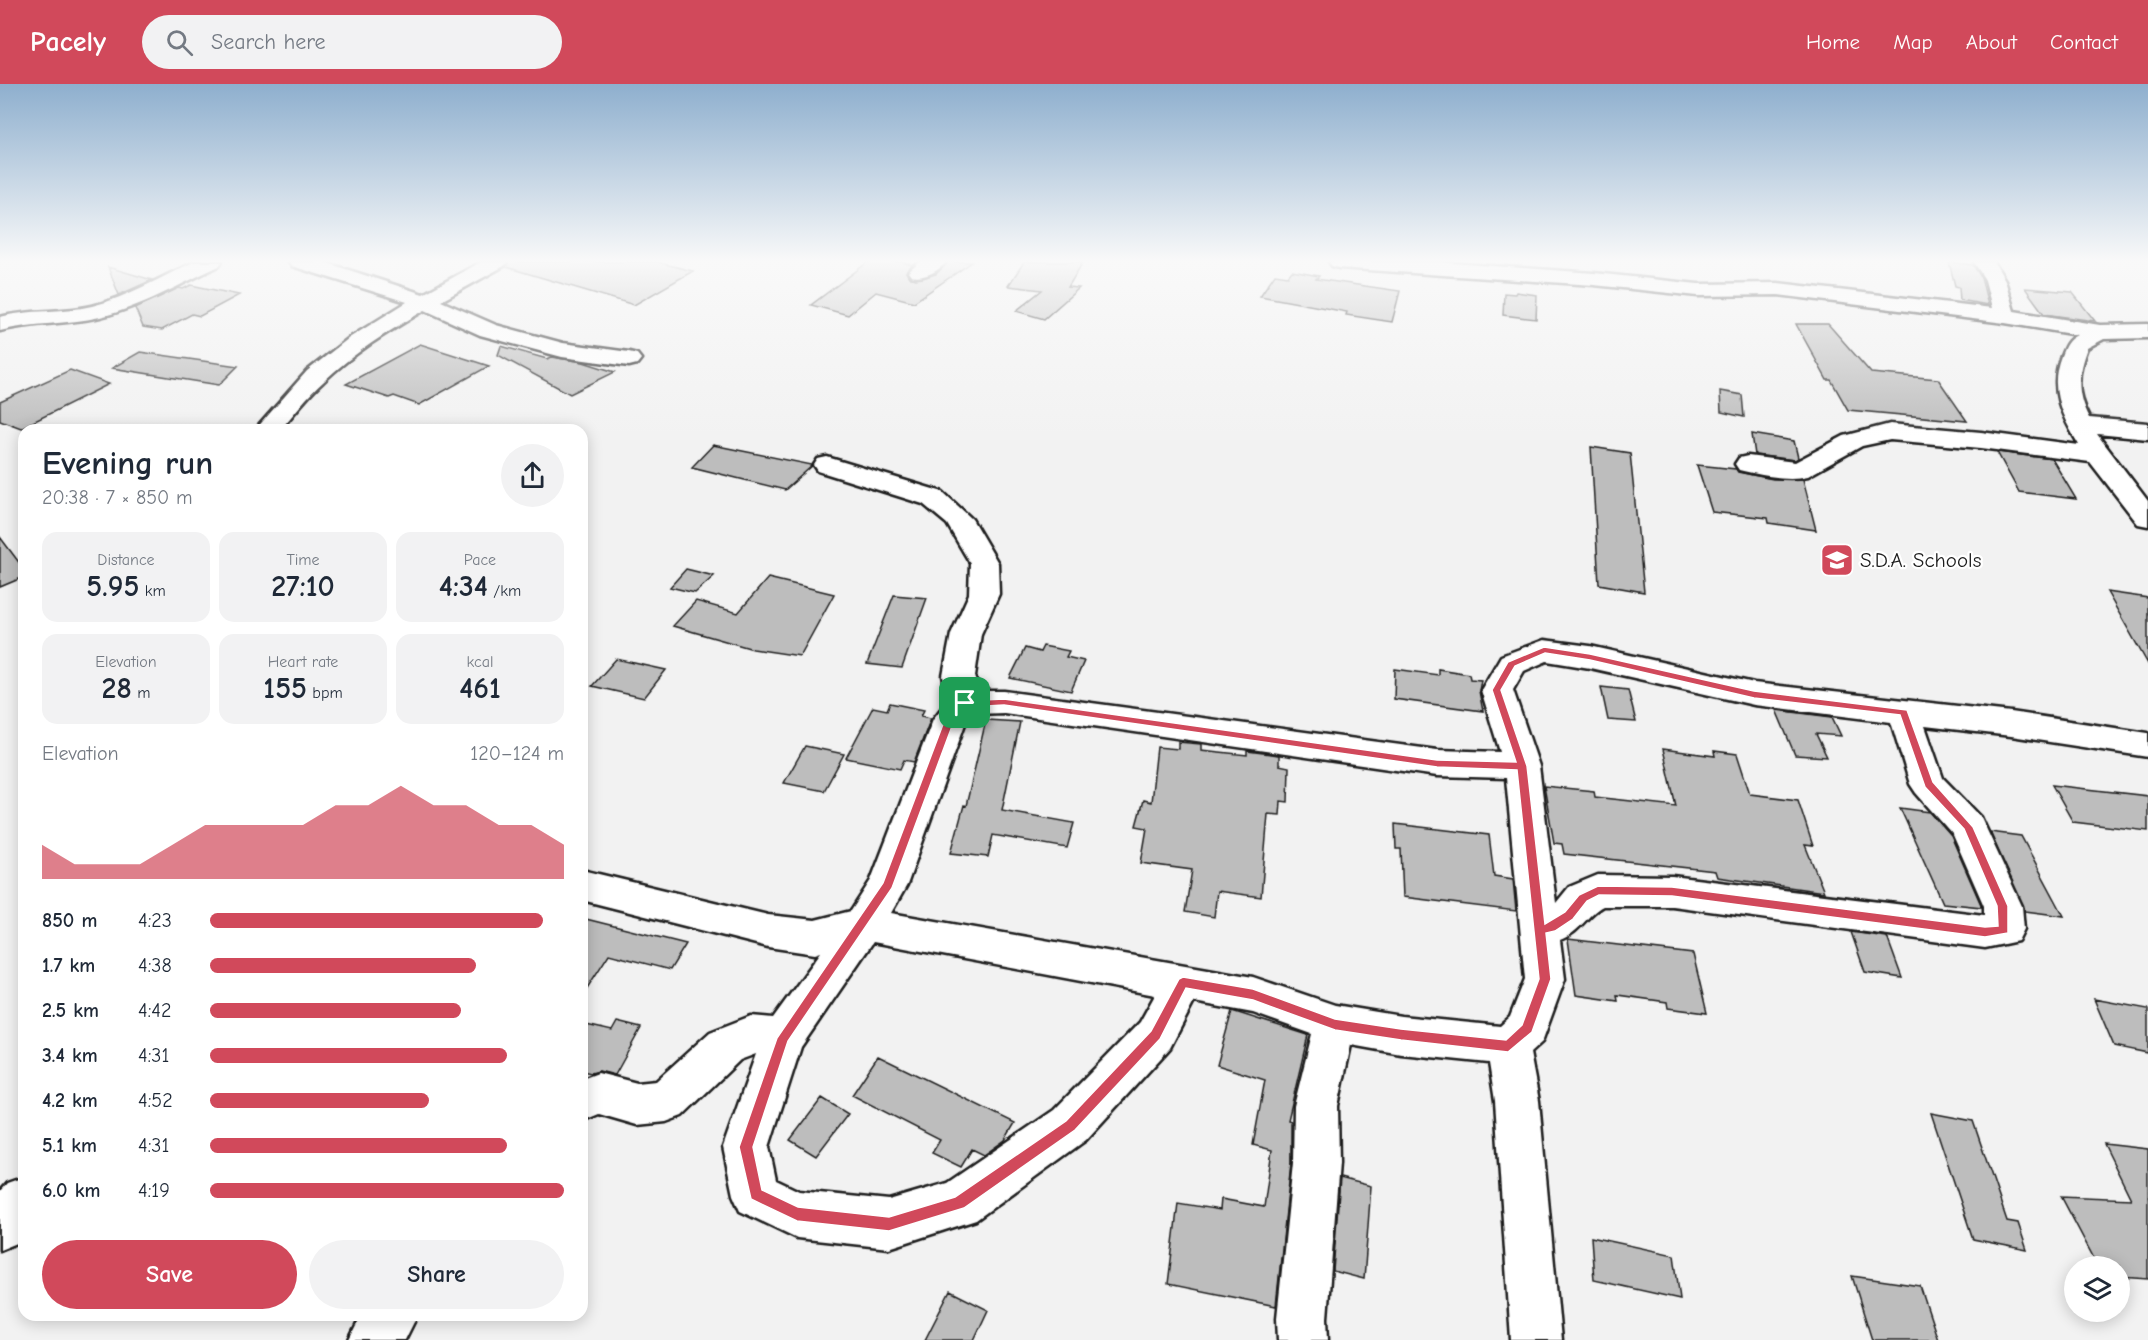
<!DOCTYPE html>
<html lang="en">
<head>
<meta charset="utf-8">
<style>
	:root { --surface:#fff; --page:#f2f2f3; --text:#1f2937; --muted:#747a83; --accent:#d1495b }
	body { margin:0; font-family:"Comic Neue",sans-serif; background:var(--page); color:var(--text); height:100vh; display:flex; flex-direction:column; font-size:22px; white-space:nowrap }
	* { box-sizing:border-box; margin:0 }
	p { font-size:20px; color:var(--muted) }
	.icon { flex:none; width:33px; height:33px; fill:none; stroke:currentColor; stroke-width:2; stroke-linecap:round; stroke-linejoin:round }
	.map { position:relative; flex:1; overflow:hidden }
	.drawer { position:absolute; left:18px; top:340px; width:570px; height:897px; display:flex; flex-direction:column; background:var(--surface); border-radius:18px; box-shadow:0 3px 15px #0003 }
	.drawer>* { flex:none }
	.controls { position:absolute; left:2064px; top:1172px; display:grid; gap:12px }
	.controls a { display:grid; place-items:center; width:66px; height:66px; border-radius:50%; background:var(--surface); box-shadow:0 3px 15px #0003; font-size:30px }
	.pin { position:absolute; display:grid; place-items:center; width:51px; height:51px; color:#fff; margin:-26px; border-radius:12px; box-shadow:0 3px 9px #0006 }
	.round { display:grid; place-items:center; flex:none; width:63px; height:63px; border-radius:32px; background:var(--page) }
	.head { display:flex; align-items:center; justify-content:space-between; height:102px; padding:0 24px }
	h1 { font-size:33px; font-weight:700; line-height:45px }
	.stats { display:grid; grid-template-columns:repeat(3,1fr); gap:9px; height:102px; padding:6px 24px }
	.stats div { display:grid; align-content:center; border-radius:15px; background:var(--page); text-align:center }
	.stats b { font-size:30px; font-weight:700 }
	.stats small { font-size:16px; font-weight:400 }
	.stats p { font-size:16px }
	.chart { height:168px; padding:12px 24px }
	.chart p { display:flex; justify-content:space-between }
	.chart svg { width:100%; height:108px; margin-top:6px; fill:var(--accent); opacity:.7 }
	.button { display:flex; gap:12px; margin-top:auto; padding:12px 24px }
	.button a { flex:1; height:69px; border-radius:36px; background:var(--accent); color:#fff; font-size:24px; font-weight:700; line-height:69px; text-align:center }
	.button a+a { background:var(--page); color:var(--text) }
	ul { padding:0 24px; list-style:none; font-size:20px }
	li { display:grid; grid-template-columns:96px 72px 1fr; align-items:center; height:45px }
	li i { height:15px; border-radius:8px; background:var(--accent) }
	header { display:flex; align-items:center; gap:36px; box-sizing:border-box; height:84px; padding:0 30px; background:var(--accent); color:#fff }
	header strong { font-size:28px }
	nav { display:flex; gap:33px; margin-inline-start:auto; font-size:21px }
	.search { width:420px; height:54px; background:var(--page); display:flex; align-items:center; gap:15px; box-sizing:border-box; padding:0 21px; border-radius:33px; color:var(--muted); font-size:22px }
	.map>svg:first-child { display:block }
	.building { fill:#bdbdbd; stroke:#1c1c1c; stroke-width:1.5 }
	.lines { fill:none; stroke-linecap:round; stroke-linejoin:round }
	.minor-casing { stroke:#1c1c1c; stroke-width:5 }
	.minor { fill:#fff; fill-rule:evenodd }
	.route { fill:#d1495b; stroke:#fff; stroke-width:1.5; fill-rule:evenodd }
	.labels { text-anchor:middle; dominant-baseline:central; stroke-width:4.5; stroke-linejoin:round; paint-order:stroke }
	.poi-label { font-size:21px; fill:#1c1c1c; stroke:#fff; text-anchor:start }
</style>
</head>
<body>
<header>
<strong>Pacely</strong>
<div class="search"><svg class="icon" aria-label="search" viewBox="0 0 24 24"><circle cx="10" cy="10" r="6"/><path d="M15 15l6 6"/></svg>Search here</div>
<nav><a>Home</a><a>Map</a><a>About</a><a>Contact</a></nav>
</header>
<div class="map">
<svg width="2148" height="1256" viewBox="0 0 2148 1256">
	<rect width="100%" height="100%" fill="#f2f2f2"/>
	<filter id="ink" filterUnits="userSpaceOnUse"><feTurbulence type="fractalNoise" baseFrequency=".0167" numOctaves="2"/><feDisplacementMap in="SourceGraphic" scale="12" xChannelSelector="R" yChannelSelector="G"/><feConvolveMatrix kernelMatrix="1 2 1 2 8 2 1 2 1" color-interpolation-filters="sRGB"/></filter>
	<g filter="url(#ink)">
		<path class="building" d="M509,178H657L693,187L634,221L506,183Z
			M868,178H901L913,181L906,188L909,193L916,195L936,190L948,178H972L914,218L876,208L848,231L811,221Z
			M1024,178H1083L1068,203L1079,204L1044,235L1016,227L1042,206L1008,202Z
			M1949,178L1973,181L1981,193L1988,221L1960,216L1959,203L1955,202Z
			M108,183L152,196L119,211Z
			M1292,187L1319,192L1316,195L1400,207L1392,238L1346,231L1347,228L1260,212L1275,190L1288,192Z
			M191,201L239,211L200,232L192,230L162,246L143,243L135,224L179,204L183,205Z
			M2025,204L2072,208L2095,237L2044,230Z
			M1516,208L1537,211L1536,235L1503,231L1504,209L1515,210Z
			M1796,240H1828L1871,289L1938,295L1967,337L1848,326L1831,296H1827Z
			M420,260L489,282L419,321L394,312L389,314L346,300Z
			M501,262L547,275L552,273L583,278L615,288L570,310L498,271Z
			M140,268L238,282L219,301L112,284Z
			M70,286L109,300L21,344L0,336V318Z
			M1720,307L1742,311L1744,333L1721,328Z
			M1752,350L1794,357L1798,374L1795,376L1755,371Z
			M713,361L812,381V382L785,406L692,383Z
			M1591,363L1630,369L1644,508L1599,500Z
			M1997,368L2052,375L2076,415L2019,408Z
			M1697,381L1736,385L1738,388L1773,395H1803L1816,446L1769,439L1768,434L1712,428Z
			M0,453L24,485V493L0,503Z
			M686,485L714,492L695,509L670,503Z
			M768,494L834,510L800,572L753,565L673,542L696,517L738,529Z
			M2107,508L2148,514V580Z
			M894,511L927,514L902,584L867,580Z
			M1043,562L1069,567L1066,573L1084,577L1071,607L1010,594L1025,564L1040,568Z
			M616,575L666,586L644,614L592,602Z
			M1395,585L1438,591V585L1469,590L1470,595L1481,596L1479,607L1483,627L1394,615Z
			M1601,603L1628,606L1636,638L1608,636Z
			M890,619L924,626L921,632L931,634L914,678L904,676L900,685L846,674L873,623L887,626Z
			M1776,626L1832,633L1841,652L1816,650L1827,673L1795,671Z
			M986,636L1020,638L1002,726L1074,739L1067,764L993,751L988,773L951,769L964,721L966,722Z
			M1178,658L1201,660V666L1247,671V667L1279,671V681L1289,683L1288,718L1281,717L1280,731L1268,730L1261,813L1217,807L1214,833L1185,828L1192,786L1141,779L1147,744L1136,742L1143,716L1151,718L1157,663L1178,665Z
			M805,662L844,670L824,707L784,699Z
			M1663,665L1715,672L1714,667L1737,670L1750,710L1798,716L1813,762L1805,761L1824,808L1717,793L1715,787L1564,770L1562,760L1554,759L1544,702L1594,707L1595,713L1676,722Z
			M2052,701L2148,712V747L2073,738Z
			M1900,724L1930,728L1951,752L1982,823L1943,819Z
			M1395,740L1489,751L1494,792L1513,795L1516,827L1403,813L1401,765H1396Z
			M1990,748L2021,752L2064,832L2025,827Z
			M582,834L686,860L670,886L609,870L582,912Z
			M1851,848L1887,853L1902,894L1865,888Z
			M1568,855L1693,870L1707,929L1668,924L1667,918L1617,911L1618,917L1576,911Z
			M2094,915L2148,925V969L2114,962Z
			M1232,927L1308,951L1288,1036L1291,1037V1079L1276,1222L1168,1200L1178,1119L1220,1126L1221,1115L1264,1123L1272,1066L1253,1061L1265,996L1217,981Z
			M617,938L641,944L615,991L599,987L591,989L582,987V940L612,947Z
			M878,972L1015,1039L1005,1056L984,1071L972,1065L961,1083L932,1069L940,1056L852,1011Z
			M822,1014L848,1030L816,1072L790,1056Z
			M1931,1029L1973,1037L2007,1137L2018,1139L2027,1166L1973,1155Z
			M2104,1060L2148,1065V1195L2120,1193V1182H2098L2061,1112L2131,1115Z
			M1340,1094L1371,1102L1364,1195L1333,1187Z
			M1591,1153L1674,1171L1680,1215L1594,1196Z
			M1852,1192L1920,1202L1938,1256H1872Z
			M950,1207L988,1226L974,1256H925Z"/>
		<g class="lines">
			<defs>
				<path id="minor" d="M194,178H222L219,182C180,200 142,223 100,233C67,241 33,238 0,247V233C30,225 62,229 92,222C128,213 161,193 194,178Z
					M289,178H324L423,210L481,178H507L504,182L441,217L496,241L563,259L629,268L637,270L641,275L637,280L629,282L562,273L480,251L425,226C389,247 353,269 323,298C307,312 294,330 280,346H255L307,287L349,254L407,218L292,182Z
					M920,178H946C938,188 923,195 911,192L908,188Z
					M1329,178H1437L1594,189L1698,200L1778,199L1992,224L1985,196L1974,178H1994L2005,196L2014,227L2100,241L2148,240V254L2104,255L2087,264C2077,289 2076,310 2089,334L2148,339V355L2097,350L2148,417V442L2138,440L2090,378L1981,364L1890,356L1862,362L1808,392C1788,397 1759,391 1739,386L1735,380L1739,374L1748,372L1795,378L1844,352L1890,340L1981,348L2079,361C2062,333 2048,305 2061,272C2065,262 2067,256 2077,251L2005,239L1778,211L1698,212L1594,201L1339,184L1332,182Z
					M827,373L943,408L972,435L998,479L999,510L981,550L975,592L979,607H1004L1437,666L1500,668L1481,606L1501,572L1544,556L1590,562L1754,599L2011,628L2148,649V673L2011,652L1925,642L1943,694L1981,733L2022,822L2024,845L2018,857L1985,864L1672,822H1603C1587,830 1580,849 1560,856L1565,895L1542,958L1530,969L1539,1017L1561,1256H1511L1495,1017L1489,979L1401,970L1351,961L1338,1022L1339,1079L1327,1234L1328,1256H1278L1277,1234L1293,1079L1294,1022L1312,950L1253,929L1194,918L1170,964L1086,1056L976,1136L889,1164L797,1154L740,1127L733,1111L723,1063L756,970L740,976L682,1032L666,1038L637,1041L599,1030L582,1037V995L598,989L637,999L656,997L710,948L751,932L773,934L821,868L815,870L768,863L582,816V786L768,831L815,836L851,827L871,796L933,635L948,616L943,592L951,550L969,510L970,479L947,440L923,420L818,387L814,381L818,375ZM1547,577L1590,584L1754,621L1891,638L1910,700L1916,709L1953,751L1984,822V831L1672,792L1598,791L1569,803L1556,819L1539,682L1513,606L1524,587ZM1004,629L1437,692L1506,694L1525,895L1510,933L1500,942L1401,932L1335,921L1253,893L891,829L907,801L965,640L974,630ZM873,858L1155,911L1140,938L1054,1026L947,1099L889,1116L799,1107L776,1096L769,1063L801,963Z
					M24,1093V1151L17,1159L0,1166V1107L7,1099Z
					M361,1232H417L405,1256H349Z"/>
			</defs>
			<use href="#minor" class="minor-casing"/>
			<use href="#minor" class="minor"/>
		</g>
	</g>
	<linearGradient id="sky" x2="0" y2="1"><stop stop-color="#8eafce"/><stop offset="0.5" stop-color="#f9f9f9"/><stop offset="1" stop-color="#f9f9f9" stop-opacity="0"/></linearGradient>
	<rect width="2148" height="354" fill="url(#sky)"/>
	<path class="route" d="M1544,563L1590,570L1754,607L1907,626L1933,698L1973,743L2008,822V849L1985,853L1672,812L1599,811L1587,817L1573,835L1555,847L1546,849L1551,895L1532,948L1508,968L1401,956L1335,946L1253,916L1186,904L1160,955L1075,1046L964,1124L889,1147L797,1137L751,1115L739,1063L777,954L883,799L945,635L962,617L1004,615L1437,676L1516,678L1492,606L1508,578ZM1545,569L1590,576L1754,614L1900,631L1925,703L1964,745L1997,822L1998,842L1985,843L1672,803L1598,802L1579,811L1565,828L1545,840L1527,682L1501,606L1515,582ZM1004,621L1437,683L1517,686L1539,895L1522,941L1506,956L1401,945L1335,935L1253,905L1183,893L1179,895L1151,947L1066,1037L955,1113L889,1133L798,1123L762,1106L753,1063L788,957L892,804L954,637L968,623Z"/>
	<defs>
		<symbol id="school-square" viewBox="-11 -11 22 22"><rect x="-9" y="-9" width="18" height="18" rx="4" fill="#d1495b" stroke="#fff"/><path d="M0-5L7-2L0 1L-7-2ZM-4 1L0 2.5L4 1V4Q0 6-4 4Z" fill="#fff"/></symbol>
	</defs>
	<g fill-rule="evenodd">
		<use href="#school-square" x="1818" y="457" width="38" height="38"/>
	</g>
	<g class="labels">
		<g class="poi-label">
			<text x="1860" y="476">S.D.A. Schools</text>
		</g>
	</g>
</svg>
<div class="controls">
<a><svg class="icon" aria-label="layers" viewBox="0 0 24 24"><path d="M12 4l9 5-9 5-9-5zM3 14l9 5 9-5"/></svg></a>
</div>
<div class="pin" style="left:965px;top:619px;background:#1e9e55"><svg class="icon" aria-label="arrive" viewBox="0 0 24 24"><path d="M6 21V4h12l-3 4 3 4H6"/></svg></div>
<section class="drawer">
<div class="head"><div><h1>Evening run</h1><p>20:38 · 7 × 850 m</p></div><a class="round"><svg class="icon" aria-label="share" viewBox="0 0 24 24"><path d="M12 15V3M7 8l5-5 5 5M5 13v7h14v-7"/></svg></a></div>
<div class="stats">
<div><p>Distance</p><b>5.95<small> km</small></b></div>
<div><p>Time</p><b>27:10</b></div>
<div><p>Pace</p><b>4:34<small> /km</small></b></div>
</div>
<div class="stats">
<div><p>Elevation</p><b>28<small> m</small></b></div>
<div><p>Heart rate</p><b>155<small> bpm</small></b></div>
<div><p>kcal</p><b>461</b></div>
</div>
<div class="chart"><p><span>Elevation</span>120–124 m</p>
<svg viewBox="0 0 160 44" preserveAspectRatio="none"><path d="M0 44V30L10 38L20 38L30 38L40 30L50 22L60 22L70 22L80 22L90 14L100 14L110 6L120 14L130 14L140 22L150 22L160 30V44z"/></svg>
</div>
<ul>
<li><b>850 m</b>4:23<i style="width:94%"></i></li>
<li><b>1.7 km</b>4:38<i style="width:75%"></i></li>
<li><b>2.5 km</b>4:42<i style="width:71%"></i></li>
<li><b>3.4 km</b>4:31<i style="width:84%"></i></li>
<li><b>4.2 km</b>4:52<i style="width:62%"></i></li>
<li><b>5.1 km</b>4:31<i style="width:84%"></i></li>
<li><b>6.0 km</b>4:19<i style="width:100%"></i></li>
</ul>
<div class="button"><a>Save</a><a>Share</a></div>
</section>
</div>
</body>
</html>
